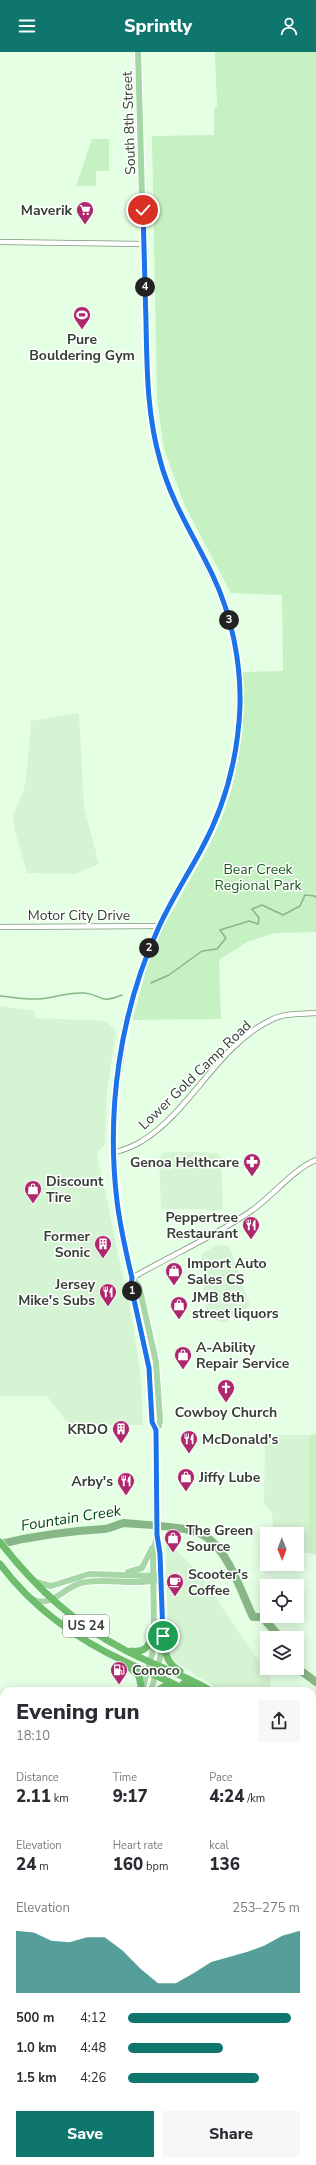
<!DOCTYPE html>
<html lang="en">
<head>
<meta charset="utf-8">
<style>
	:root { --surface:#fff; --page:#f7f7f7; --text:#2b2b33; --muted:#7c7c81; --accent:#0f766e }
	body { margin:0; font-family:"Nunito Sans",sans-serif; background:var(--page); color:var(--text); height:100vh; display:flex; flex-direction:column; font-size:15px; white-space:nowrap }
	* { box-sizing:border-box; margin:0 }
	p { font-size:13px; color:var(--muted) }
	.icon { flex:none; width:22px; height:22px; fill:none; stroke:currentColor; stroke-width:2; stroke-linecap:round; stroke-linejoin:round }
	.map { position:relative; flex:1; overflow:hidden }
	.drawer { position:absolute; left:0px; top:1635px; width:316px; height:478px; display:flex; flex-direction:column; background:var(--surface); border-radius:12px 12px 0 0; box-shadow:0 2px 10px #0003 }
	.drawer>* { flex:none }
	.needle { width:26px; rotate:179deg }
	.tools { position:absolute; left:260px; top:1475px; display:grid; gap:8px }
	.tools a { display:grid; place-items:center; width:44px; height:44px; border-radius:0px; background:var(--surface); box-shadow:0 2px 10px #0003; font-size:20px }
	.pin { position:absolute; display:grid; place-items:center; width:34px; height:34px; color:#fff; margin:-17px; border:2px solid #fff; border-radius:50%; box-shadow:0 1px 4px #0007 }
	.km { position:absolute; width:20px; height:20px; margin:-10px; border-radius:50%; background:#222; color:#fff; font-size:11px; line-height:20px; text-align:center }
	.round { display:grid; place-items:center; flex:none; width:42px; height:42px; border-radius:0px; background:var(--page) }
	.head { display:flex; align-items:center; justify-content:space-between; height:68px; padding:0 16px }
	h1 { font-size:22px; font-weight:800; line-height:30px }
	.metrics { display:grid; grid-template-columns:repeat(3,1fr); gap:6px; height:68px; padding:4px 16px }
	.metrics div { display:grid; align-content:center }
	.metrics b { font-size:17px; font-weight:800 }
	.metrics small { font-size:11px; font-weight:400 }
	.metrics p { font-size:11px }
	.chart { height:112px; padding:8px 16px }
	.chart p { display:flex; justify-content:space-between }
	.chart svg { width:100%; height:72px; margin-top:4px; fill:var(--accent); opacity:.7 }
	.primary-button { display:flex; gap:8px; margin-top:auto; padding:8px 16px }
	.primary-button a { flex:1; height:46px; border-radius:0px; background:var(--accent); color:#fff; font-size:16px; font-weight:800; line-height:46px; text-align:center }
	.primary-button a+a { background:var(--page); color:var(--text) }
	ul { padding:0 16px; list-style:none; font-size:13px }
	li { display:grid; grid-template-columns:64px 48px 1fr; align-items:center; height:30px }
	li i { height:10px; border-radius:5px; background:var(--accent) }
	header { display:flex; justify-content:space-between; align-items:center; height:52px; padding:0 16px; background:var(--accent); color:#fff; font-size:18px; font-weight:800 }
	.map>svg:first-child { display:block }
	.built { fill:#d5f4d4 }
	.green { fill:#c5f1c3 }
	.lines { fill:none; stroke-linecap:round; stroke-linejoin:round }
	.stream { stroke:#87b786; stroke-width:1.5 }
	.river { stroke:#87b786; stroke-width:8 }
	.minor-casing { stroke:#7e957d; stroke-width:6 }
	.major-casing { stroke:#fff; stroke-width:8 }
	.highway-casing { stroke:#fff; stroke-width:8 }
	.minor { stroke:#fff; stroke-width:4.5 }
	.major { stroke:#a7d7a7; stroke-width:6 }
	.highway { stroke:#6dbd6c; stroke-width:7 }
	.route-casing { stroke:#fff; stroke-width:8 }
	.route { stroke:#1a73e8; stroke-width:5 }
	.labels { text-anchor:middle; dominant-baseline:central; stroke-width:3; stroke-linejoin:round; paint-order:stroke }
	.shield { fill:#fff; stroke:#727972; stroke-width:1 }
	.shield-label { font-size:13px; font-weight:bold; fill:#354035 }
	.street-label { font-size:14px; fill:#354035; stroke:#fff }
	.poi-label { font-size:14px; font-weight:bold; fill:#354035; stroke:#fff; text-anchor:start }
	.park-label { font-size:14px; fill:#185a1b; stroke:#fff }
	.water-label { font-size:15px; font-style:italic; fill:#054d0d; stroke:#fff }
</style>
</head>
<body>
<header><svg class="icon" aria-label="menu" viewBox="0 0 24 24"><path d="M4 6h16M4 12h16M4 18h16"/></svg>Sprintly<svg class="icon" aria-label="person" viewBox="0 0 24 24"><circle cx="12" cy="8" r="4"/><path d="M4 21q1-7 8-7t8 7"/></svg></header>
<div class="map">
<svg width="316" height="2113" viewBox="0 0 316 2113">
	<rect width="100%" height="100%" fill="#e5ffe4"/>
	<path class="built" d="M79,661L84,755L99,812L75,822L27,821L15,779L13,762L23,740L26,728L31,669Z
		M0,954L35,959V966L106,969L116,979L107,1040L105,1092L97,1101L134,1277L141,1327L143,1373L68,1372L47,1344H0Z
		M165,1100H207L218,1102L221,1106L223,1157L211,1159L204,1157H161L159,1105Z
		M217,1193L229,1194L250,1253L240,1263H231L226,1271L209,1266L205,1249L201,1202Z
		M265,1383H309V1501L297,1502V1482H274L272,1461L264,1451Z
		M166,1488L199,1521L271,1627L270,1639H221L177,1611L170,1601L168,1593Z"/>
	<path class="green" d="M215,0H316V880L275,881L247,890L219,908L221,967L130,968C138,937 147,907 161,879C181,840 207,804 223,763C240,716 245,669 240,620L283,619L282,543L231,541L185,454L164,397L157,346L152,84L214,83V57L217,54Z
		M92,87H109V119H96V134H76Z
		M316,1382V1503L309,1501V1383Z"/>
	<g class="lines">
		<path class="stream" d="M151,931L169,923L202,899L217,897L226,886L220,878L249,869L258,872L259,866L252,857L262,853L283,863L300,854L305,843L315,844L316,846
			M0,944C15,945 32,949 47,946C59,944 71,940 84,941C102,942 98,953 122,943"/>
		<path class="river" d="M0,1492C34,1484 69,1479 104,1477C110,1477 118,1472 124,1471C145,1473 189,1474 205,1484C228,1498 242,1542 253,1565H262L281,1586
			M297,1616L316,1630"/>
		<defs>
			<path id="minor" d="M0,190L144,192
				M0,875L159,874
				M113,1101C123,1098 133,1095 142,1089C191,1059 218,993 271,968C284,961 301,962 316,961
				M132,1226C171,1203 214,1185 251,1159C272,1145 293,1117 316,1108"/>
			<path id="major" d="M138,0L147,324L153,380L167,432L223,548L236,600L240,640L237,688L228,735L205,791L159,874L144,909L125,980L115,1049L113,1101L120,1171L132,1226L131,1234L149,1316L152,1370L156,1377L157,1483L153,1502L154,1585L152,1602L142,1639
				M132,1226L139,1234L156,1310L160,1368L159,1374L156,1377
				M128,1520L142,1516L152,1496
				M36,1530L51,1534L89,1522L156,1524
				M33,1547C51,1557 64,1535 81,1531C105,1525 132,1534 156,1528
				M151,1639L162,1599L163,1584L160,1502L157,1484
				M0,1753L4,1756
				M312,1968L316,1971"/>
			<path id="highway" d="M0,1490C34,1534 73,1571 123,1597C152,1613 183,1622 211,1639
				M0,1512C33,1556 76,1587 126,1610C147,1620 168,1628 187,1639
				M163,1589C166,1602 167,1612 180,1619
				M131,1599C146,1601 150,1593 154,1579
				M129,1615L139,1624L142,1639
				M183,1632L198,1639
				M156,1639L165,1634L177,1639
				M312,1707L316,1709
				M312,1716L316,1719"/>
		</defs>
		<use href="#minor" class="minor-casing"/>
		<use href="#major" class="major-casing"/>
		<use href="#highway" class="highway-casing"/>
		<use href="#minor" class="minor"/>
		<use href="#major" class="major"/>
		<use href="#highway" class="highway"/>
	</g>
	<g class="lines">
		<defs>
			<path id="route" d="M143,158C144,196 145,233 146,270C147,317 147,363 160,408C171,450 195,486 213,524C232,564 241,611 240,654C238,705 225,754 201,798C187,824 170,850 158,877C120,960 106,1058 117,1149C120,1175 126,1200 132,1226L131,1234L149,1316L152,1370L156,1378L157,1483L160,1502L163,1584"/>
		</defs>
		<use href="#route" class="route-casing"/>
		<use href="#route" class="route"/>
	</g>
	<defs>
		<symbol id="supermarket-pin" viewBox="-11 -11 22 30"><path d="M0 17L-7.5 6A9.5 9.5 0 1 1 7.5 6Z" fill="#ae286e" stroke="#fff"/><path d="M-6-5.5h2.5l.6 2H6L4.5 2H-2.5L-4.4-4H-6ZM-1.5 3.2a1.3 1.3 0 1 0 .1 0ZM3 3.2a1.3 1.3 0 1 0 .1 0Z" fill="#fff"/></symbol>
		<symbol id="stadium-pin" viewBox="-11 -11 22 30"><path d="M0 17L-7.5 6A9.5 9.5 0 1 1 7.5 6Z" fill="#ae286e" stroke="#fff"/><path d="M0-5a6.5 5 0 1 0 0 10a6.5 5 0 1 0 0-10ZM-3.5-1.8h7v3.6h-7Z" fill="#fff"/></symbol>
		<symbol id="pharmacy-pin" viewBox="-11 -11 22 30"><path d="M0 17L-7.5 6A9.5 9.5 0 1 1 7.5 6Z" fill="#ae286e" stroke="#fff"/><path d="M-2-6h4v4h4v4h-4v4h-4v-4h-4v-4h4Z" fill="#fff"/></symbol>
		<symbol id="shop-pin" viewBox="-11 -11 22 30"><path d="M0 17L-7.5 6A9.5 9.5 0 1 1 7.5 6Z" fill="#ae286e" stroke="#fff"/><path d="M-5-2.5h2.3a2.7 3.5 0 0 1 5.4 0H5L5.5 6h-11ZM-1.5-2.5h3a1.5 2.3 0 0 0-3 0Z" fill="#fff"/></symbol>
		<symbol id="restaurant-pin" viewBox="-11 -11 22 30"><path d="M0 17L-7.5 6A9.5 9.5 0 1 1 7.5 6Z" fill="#ae286e" stroke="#fff"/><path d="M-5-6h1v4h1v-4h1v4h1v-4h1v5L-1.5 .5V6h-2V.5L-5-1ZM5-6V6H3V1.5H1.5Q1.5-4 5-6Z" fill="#fff"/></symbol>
		<symbol id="building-pin" viewBox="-11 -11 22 30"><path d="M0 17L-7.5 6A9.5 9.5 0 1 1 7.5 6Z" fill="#ae286e" stroke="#fff"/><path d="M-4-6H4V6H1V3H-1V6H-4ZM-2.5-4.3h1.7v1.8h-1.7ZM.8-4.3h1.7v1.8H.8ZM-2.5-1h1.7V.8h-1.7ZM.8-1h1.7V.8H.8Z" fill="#fff"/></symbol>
		<symbol id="church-pin" viewBox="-11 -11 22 30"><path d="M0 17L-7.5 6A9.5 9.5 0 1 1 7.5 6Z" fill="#ae286e" stroke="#fff"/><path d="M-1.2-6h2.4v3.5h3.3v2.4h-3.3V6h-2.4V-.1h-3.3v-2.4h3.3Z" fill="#fff"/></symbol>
		<symbol id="cafe-pin" viewBox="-11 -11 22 30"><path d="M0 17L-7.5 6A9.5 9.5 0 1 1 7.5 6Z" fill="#ae286e" stroke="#fff"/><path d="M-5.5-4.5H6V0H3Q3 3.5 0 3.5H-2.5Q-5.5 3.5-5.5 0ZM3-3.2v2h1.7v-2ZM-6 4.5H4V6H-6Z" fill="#fff"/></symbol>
		<symbol id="fuel-pin" viewBox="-11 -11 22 30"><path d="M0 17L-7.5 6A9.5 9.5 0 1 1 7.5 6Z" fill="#ae286e" stroke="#fff"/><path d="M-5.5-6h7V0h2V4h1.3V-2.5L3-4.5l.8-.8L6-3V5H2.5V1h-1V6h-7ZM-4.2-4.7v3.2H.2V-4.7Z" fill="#fff"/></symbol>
	</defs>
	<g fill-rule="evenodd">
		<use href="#supermarket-pin" x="75" y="148" width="20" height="27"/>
		<use href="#stadium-pin" x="72" y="253" width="20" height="27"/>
		<use href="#pharmacy-pin" x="242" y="1100" width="20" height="27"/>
		<use href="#shop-pin" x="23" y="1127" width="20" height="27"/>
		<use href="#restaurant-pin" x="241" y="1163" width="20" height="27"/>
		<use href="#building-pin" x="93" y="1182" width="20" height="27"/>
		<use href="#shop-pin" x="164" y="1209" width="20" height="27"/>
		<use href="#restaurant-pin" x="98" y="1230" width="20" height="27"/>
		<use href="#shop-pin" x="169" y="1243" width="20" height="27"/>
		<use href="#shop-pin" x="173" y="1293" width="20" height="27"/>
		<use href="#church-pin" x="216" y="1326" width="20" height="27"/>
		<use href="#building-pin" x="111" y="1367" width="20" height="27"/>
		<use href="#restaurant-pin" x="179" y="1377" width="20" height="27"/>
		<use href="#shop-pin" x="176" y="1415" width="20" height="27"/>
		<use href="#restaurant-pin" x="116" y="1419" width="20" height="27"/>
		<use href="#shop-pin" x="163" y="1476" width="20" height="27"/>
		<use href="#cafe-pin" x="165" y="1520" width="20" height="27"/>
		<use href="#fuel-pin" x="109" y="1608" width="20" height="27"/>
	</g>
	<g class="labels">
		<rect class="shield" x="63" y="1563" width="46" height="22" rx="3"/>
		<g class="shield-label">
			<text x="86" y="1574">US 24</text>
		</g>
		<g class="street-label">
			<text transform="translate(129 71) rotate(-92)">South 8th Street</text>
			<text x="79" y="863">Motor City Drive</text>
			<text transform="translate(195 1023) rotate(-44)">Lower Gold Camp Road</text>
		</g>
		<g class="poi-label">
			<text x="72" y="158" text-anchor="end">Maverik</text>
			<text x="82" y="287" text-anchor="middle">Pure<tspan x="82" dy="16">Bouldering Gym</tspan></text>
			<text x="239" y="1110" text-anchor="end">Genoa Helthcare</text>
			<text x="46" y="1129">Discount<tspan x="46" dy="16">Tire</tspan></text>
			<text x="238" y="1165" text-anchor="end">Peppertree<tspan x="238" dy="16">Restaurant</tspan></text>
			<text x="90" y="1184" text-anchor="end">Former<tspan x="90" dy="16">Sonic</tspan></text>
			<text x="187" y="1211">Import Auto<tspan x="187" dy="16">Sales CS</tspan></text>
			<text x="95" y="1232" text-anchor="end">Jersey<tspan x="95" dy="16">Mike's Subs</tspan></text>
			<text x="192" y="1245">JMB 8th<tspan x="192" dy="16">street liquors</tspan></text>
			<text x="196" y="1295">A-Ability<tspan x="196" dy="16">Repair Service</tspan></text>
			<text x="226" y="1360" text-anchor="middle">Cowboy Church</text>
			<text x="108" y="1377" text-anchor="end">KRDO</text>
			<text x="202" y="1387">McDonald's</text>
			<text x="199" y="1425">Jiffy Lube</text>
			<text x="113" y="1429" text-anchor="end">Arby's</text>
			<text x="186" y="1478">The Green<tspan x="186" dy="16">Source</tspan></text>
			<text x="188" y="1522">Scooter's<tspan x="188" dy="16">Coffee</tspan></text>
			<text x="132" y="1618">Conoco</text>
		</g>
		<g class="park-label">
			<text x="258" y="817">Bear Creek<tspan x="258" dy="16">Regional Park</tspan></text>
		</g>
		<g class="water-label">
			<text transform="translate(71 1466) rotate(-9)">Fountain Creek</text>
		</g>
	</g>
</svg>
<div class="tools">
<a><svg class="needle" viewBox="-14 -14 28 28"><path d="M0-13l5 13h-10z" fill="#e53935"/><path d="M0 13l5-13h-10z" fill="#7c7c81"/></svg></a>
<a><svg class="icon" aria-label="locate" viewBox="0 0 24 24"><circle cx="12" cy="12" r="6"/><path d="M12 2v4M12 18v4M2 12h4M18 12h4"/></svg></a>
<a><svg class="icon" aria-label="layers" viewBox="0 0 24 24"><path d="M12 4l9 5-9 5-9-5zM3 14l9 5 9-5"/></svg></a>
</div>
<div class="pin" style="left:163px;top:1584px;background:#1e9e55"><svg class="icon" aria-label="arrive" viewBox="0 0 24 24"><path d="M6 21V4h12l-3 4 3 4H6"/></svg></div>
<div class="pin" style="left:143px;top:158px;background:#d93025"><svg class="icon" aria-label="check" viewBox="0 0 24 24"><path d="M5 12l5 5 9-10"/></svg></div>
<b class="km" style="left:132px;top:1239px">1</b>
<b class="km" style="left:149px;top:896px">2</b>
<b class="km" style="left:229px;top:568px">3</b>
<b class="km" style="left:145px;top:235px">4</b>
<section class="drawer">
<div class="head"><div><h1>Evening run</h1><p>18:10</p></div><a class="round"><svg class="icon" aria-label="share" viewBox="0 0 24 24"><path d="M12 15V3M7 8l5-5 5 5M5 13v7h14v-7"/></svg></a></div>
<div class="metrics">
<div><p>Distance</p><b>2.11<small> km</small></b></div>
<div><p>Time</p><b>9:17</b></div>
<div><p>Pace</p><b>4:24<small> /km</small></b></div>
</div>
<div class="metrics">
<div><p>Elevation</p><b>24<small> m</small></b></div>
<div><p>Heart rate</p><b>160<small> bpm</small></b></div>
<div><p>kcal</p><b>136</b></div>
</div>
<div class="chart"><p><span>Elevation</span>253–275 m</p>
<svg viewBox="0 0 160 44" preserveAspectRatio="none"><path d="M0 44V6L10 7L20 12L30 13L40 10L50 10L60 18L70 29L80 38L90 38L100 32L110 25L120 22L130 19L140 15L150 9L160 6V44z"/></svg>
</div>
<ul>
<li><b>500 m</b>4:12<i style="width:95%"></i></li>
<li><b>1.0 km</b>4:48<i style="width:55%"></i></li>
<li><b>1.5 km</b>4:26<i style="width:76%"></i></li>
</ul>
<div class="primary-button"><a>Save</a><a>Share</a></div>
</section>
</div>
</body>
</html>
